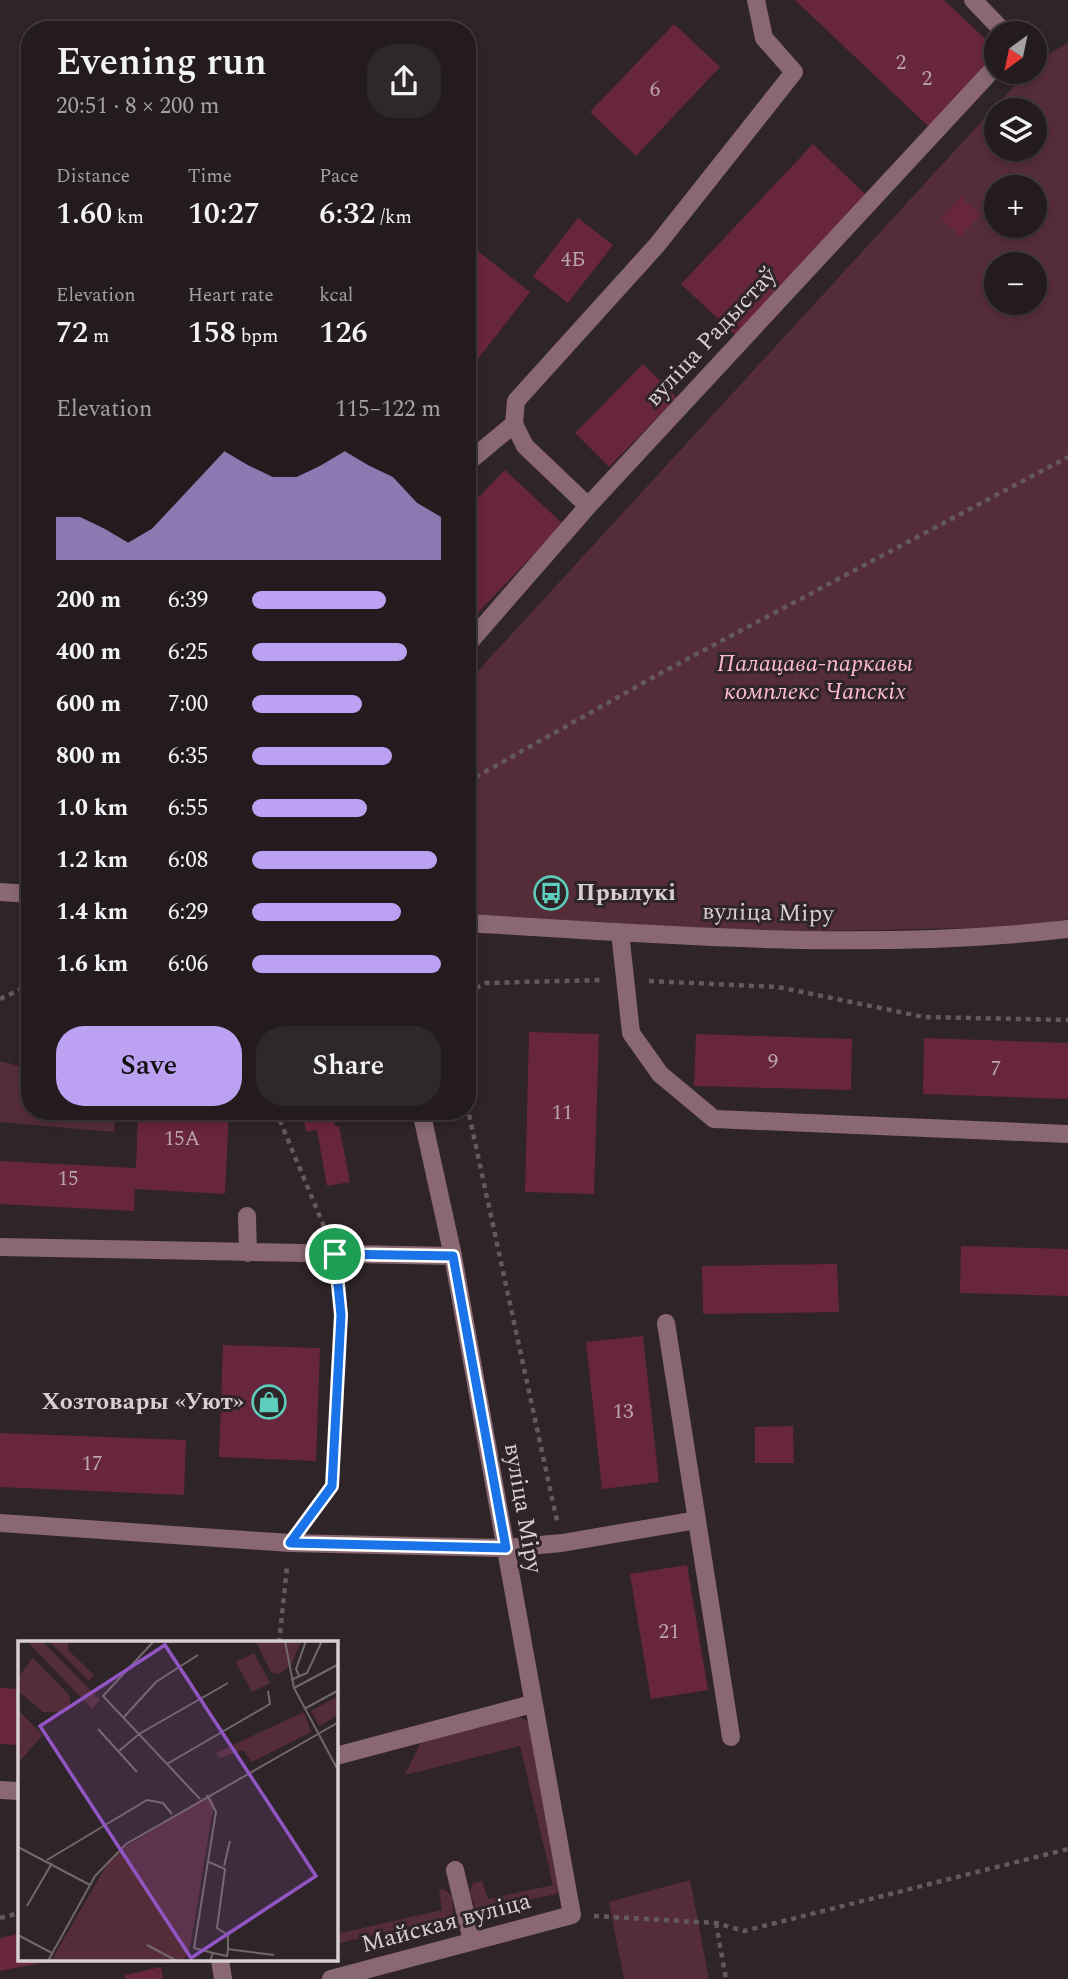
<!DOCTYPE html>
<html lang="en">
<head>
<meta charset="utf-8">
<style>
	:root { --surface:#231b1d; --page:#2f282a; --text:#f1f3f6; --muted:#a3a1a4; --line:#40393b; --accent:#bca0f2 }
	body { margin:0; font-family:Spectral,serif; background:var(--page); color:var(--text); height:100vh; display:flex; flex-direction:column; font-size:26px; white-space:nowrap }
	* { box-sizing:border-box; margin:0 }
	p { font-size:23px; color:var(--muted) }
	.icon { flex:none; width:38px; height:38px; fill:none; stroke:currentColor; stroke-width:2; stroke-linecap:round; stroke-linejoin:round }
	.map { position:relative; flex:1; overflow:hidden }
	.side { position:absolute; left:21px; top:21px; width:455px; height:1099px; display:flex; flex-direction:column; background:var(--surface); border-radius:28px; box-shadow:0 4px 10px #0003,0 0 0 2px var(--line) }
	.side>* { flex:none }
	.needle { width:46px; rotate:213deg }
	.fabs { position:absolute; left:984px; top:21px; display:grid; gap:14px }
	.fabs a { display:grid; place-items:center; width:63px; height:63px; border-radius:50%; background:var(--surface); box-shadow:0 4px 10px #0003,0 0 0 2px var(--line); font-size:35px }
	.pin { position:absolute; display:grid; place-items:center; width:60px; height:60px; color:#fff; margin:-30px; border:4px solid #fff; border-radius:50%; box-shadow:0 2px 7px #0007 }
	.round { display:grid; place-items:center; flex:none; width:74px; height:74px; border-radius:28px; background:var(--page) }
	.overview { display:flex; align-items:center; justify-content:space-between; height:119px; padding:0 35px }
	h1 { font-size:38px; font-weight:600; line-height:52px }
	.metrics { display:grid; grid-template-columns:repeat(3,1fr); gap:10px; height:119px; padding:7px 35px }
	.metrics div { display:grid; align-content:center }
	.metrics b { font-size:30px; font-weight:600 }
	.metrics small { font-size:19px; font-weight:400 }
	.metrics p { font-size:19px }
	.chart { height:196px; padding:14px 35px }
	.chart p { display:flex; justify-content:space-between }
	.chart svg { width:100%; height:126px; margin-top:7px; fill:var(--accent); opacity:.7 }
	.button { display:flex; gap:14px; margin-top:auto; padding:14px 35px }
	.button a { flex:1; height:80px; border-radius:28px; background:var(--accent); color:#111; font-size:28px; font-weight:600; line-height:80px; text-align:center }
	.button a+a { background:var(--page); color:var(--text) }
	ul { padding:0 35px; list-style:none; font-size:23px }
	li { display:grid; grid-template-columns:112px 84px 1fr; align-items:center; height:52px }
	li i { height:18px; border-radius:9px; background:var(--accent) }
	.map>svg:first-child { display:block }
	.green { fill:#552d39; fill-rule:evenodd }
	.building { fill:#68253e }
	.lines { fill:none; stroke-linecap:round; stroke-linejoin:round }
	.path { stroke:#645a5d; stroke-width:4.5; stroke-dasharray:5 5; stroke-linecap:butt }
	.minor { stroke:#896871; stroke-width:18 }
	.route-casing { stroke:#fff; stroke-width:14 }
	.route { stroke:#1a73e8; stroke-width:9 }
	.labels { text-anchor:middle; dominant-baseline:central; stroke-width:6; stroke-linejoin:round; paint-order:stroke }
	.number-label { font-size:21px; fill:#bba4ac }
	.street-label { font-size:24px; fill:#d7cfd1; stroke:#2f2427 }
	.park-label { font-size:24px; font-style:italic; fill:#fcbcce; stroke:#2f2427 }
	.poi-label { font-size:24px; font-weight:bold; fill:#d7cfd1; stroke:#2f2427; text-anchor:start }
	.inset-road { fill:none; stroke:#72686b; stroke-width:2 }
	.view { fill:#9255c4; fill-opacity:0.15; stroke:#9255c4; stroke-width:3.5 }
	.inset-edge { fill:none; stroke:#d7cfd1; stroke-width:3.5 }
</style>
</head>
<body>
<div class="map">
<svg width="1068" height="1979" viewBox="0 0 1068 1979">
	<rect width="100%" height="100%" fill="#2f2427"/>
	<path class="green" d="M1068,43V919L1023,927L757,932L467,914V683L1027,72H1034L1037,61ZM996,110H1034V149H996ZM996,187H1034V226H996ZM996,264H1034V303H996Z
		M0,1061L30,1069V1111H116L114,1132L0,1122Z
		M519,1717L529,1722L560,1890L556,1894L476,1911L470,1892L473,1883L482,1881L488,1899L553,1885L520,1746L405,1775L422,1740Z
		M690,1880L709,1979H624L609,1902Z
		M444,1889L452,1896L453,1916L336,1944V1934L442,1910L439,1890Z"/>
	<path class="building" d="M795,0H944L996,49V57L929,127Z
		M674,24L720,67L636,156L590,112Z
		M813,144L867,196L735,335L681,284Z
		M961,197L980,215L960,236L941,218Z
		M578,218L613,245L568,303L533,276Z
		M474,248L530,292L467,373V256Z
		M643,364L677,398L609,467L575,433Z
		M505,470L563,524L467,624V509Z
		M529,1032L599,1034L594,1194L525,1192Z
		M696,1034L852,1039L851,1090L694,1086Z
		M924,1038L1068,1043V1099L923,1094Z
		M138,1111H229L225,1194L135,1189L134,1211L0,1204V1161L136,1168Z
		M302,1111H332L335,1126H339L350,1182L327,1186L317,1130L306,1132Z
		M961,1246L1068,1249V1296L960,1293Z
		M837,1264L839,1312L703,1314L702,1266Z
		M643,1336L659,1482L602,1489L586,1342Z
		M223,1345L320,1348L316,1461L219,1457Z
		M793,1426L794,1463H755V1427Z
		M0,1433L186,1440L184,1495L0,1487Z
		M687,1565L708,1690L651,1699L630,1574Z
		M0,1688L19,1689V1745L0,1744Z
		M19,1934V1960L52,1961L0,1971V1938Z
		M161,1967L163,1979H125V1975Z"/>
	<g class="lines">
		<path class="path" d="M467,782L661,673L1068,457
			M649,981L778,987L924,1017L1068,1020
			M467,993L486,983L601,980
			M0,999L30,985
			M467,1105L557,1521
			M276,1111L325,1229
			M307,1519L332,1486L341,1315L338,1278
			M279,1643L287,1567
			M594,1916L716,1923L744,1931L1068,1849
			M0,1918L19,1913
			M716,1923L726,1979"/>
		<path class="minor" d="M973,0L1005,33
			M467,463L514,424
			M588,506L525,446L514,424L516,401L657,245L794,72L764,38L756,0
			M467,645L588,506L996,66
			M0,892L30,894
			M467,923C667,935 869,952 1068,929
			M620,932L631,1033L660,1074L714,1119L1068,1134
			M247,1216L248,1253
			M0,1247L453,1256
			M666,1323L731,1737
			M0,1523L290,1543L506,1548L562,1543L697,1520
			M336,1756L532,1704
			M0,1790L19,1791
			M455,1870L472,1941
			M220,1960L223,1979
			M331,1979L572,1915L453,1256L421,1111"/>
	</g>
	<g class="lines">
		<defs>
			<path id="route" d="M335,1254L453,1256L506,1548L290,1543L332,1486L341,1315Z"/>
		</defs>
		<use href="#route" class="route-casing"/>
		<use href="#route" class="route"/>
	</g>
	<defs>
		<symbol id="bus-ring" viewBox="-11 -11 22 22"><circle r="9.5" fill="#2f2427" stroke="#5ccebb" stroke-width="1.5"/><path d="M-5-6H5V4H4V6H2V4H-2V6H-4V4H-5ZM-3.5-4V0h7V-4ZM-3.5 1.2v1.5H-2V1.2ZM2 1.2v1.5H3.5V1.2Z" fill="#5ccebb"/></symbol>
		<symbol id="shop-ring" viewBox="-11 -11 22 22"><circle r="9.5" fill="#2f2427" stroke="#5ccebb" stroke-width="1.5"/><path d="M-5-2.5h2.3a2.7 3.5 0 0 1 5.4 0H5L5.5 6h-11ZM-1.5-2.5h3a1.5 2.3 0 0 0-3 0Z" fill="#5ccebb"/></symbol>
	</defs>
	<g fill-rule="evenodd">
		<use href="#bus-ring" x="532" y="874" width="38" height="38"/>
		<use href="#shop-ring" x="250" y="1383" width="38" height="38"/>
	</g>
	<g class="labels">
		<g class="number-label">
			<text x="901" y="63">2</text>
			<text x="927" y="79">2</text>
			<text x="655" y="90">6</text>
			<text x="573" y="260">4Б</text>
			<text x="773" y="1062">9</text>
			<text x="996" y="1069">7</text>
			<text x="562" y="1113">11</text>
			<text x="182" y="1139">15А</text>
			<text x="68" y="1179">15</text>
			<text x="623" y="1412">13</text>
			<text x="92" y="1464">17</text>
			<text x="669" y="1632">21</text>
		</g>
		<g class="street-label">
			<text transform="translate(711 337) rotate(-47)">вуліца Радыстаў</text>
			<text transform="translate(768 913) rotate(1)">вуліца Міру</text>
			<text transform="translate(523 1508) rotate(80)">вуліца Міру</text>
			<text transform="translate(446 1923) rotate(-15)">Майская вуліца</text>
		</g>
		<g class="park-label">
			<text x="815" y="664">Палацава-паркавы<tspan x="815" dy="28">комплекс Чапскіх</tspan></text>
		</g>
		<g class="poi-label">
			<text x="576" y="893">Прылукі</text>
			<text x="244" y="1402" text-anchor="end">Хозтовары «Уют»</text>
		</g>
	</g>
	<g transform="translate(18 1641)">
		<rect width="320" height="320" fill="#2f2427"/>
		<path d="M9,0H24L82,59L74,68ZM31,0H50L51,10L76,34L71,40ZM238,0H283L273,25L260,33L253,31ZM236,12L252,42L234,51L218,21ZM15,17L52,55V65L43,71H25L0,50V36ZM320,55V74L301,85L293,70ZM0,69L25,94L0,122ZM286,71L293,91L234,121L225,109L202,117L198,112ZM192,154L196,162L172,307L165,320H33L91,220L108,205Z" fill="#552d39"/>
		<path class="inset-road" d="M136,0L85,55L182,158M267,0L276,47L321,131M281,35L278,28L288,0M273,39L289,32L304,0M276,47L321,23M286,68L321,49M106,76L138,41L180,14M80,88L119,131M101,110L121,93L210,42M149,123L252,63L250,50M189,154L198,171L176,307L195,312L192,320M0,206L72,244M29,219L129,159L145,162L154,173M191,221L207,228L199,287L210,294V308M206,225L212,200M9,265L34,222M0,294L34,312M129,304L159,320M195,312L209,315L210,308L256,314M30,320L77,235L108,203L321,81"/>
		<path class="view" d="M147,4L298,235L173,317L22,85Z"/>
		<rect width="320" height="320" class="inset-edge"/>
	</g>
</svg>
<div class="fabs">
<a><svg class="needle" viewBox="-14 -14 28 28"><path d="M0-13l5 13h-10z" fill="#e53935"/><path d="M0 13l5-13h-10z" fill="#a3a1a4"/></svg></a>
<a><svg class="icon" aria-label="layers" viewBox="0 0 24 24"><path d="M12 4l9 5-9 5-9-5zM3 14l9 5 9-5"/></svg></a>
<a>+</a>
<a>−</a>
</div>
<div class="pin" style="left:335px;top:1254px;background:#1e9e55"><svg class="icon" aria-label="arrive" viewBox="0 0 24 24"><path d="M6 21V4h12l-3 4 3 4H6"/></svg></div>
<section class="side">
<div class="overview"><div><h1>Evening run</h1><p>20:51 · 8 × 200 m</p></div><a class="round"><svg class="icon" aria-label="share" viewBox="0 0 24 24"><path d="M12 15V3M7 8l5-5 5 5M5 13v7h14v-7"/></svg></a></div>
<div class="metrics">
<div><p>Distance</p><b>1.60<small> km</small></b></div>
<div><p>Time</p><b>10:27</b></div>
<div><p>Pace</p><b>6:32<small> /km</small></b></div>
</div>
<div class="metrics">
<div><p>Elevation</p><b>72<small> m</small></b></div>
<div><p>Heart rate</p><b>158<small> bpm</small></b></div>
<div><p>kcal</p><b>126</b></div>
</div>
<div class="chart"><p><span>Elevation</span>115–122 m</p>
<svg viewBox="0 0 160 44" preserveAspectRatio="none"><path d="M0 44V29L10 29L20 33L30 38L40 33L50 24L60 15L70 6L80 11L90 15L100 15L110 11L120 6L130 11L140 15L150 24L160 29V44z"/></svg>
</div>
<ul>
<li><b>200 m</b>6:39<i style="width:71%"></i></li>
<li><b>400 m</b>6:25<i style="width:82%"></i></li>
<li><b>600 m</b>7:00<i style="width:58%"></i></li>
<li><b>800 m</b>6:35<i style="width:74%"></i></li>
<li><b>1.0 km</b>6:55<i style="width:61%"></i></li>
<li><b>1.2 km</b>6:08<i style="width:98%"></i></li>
<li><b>1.4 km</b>6:29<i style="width:79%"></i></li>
<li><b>1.6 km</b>6:06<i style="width:100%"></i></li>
</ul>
<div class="button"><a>Save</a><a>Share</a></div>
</section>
</div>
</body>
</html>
